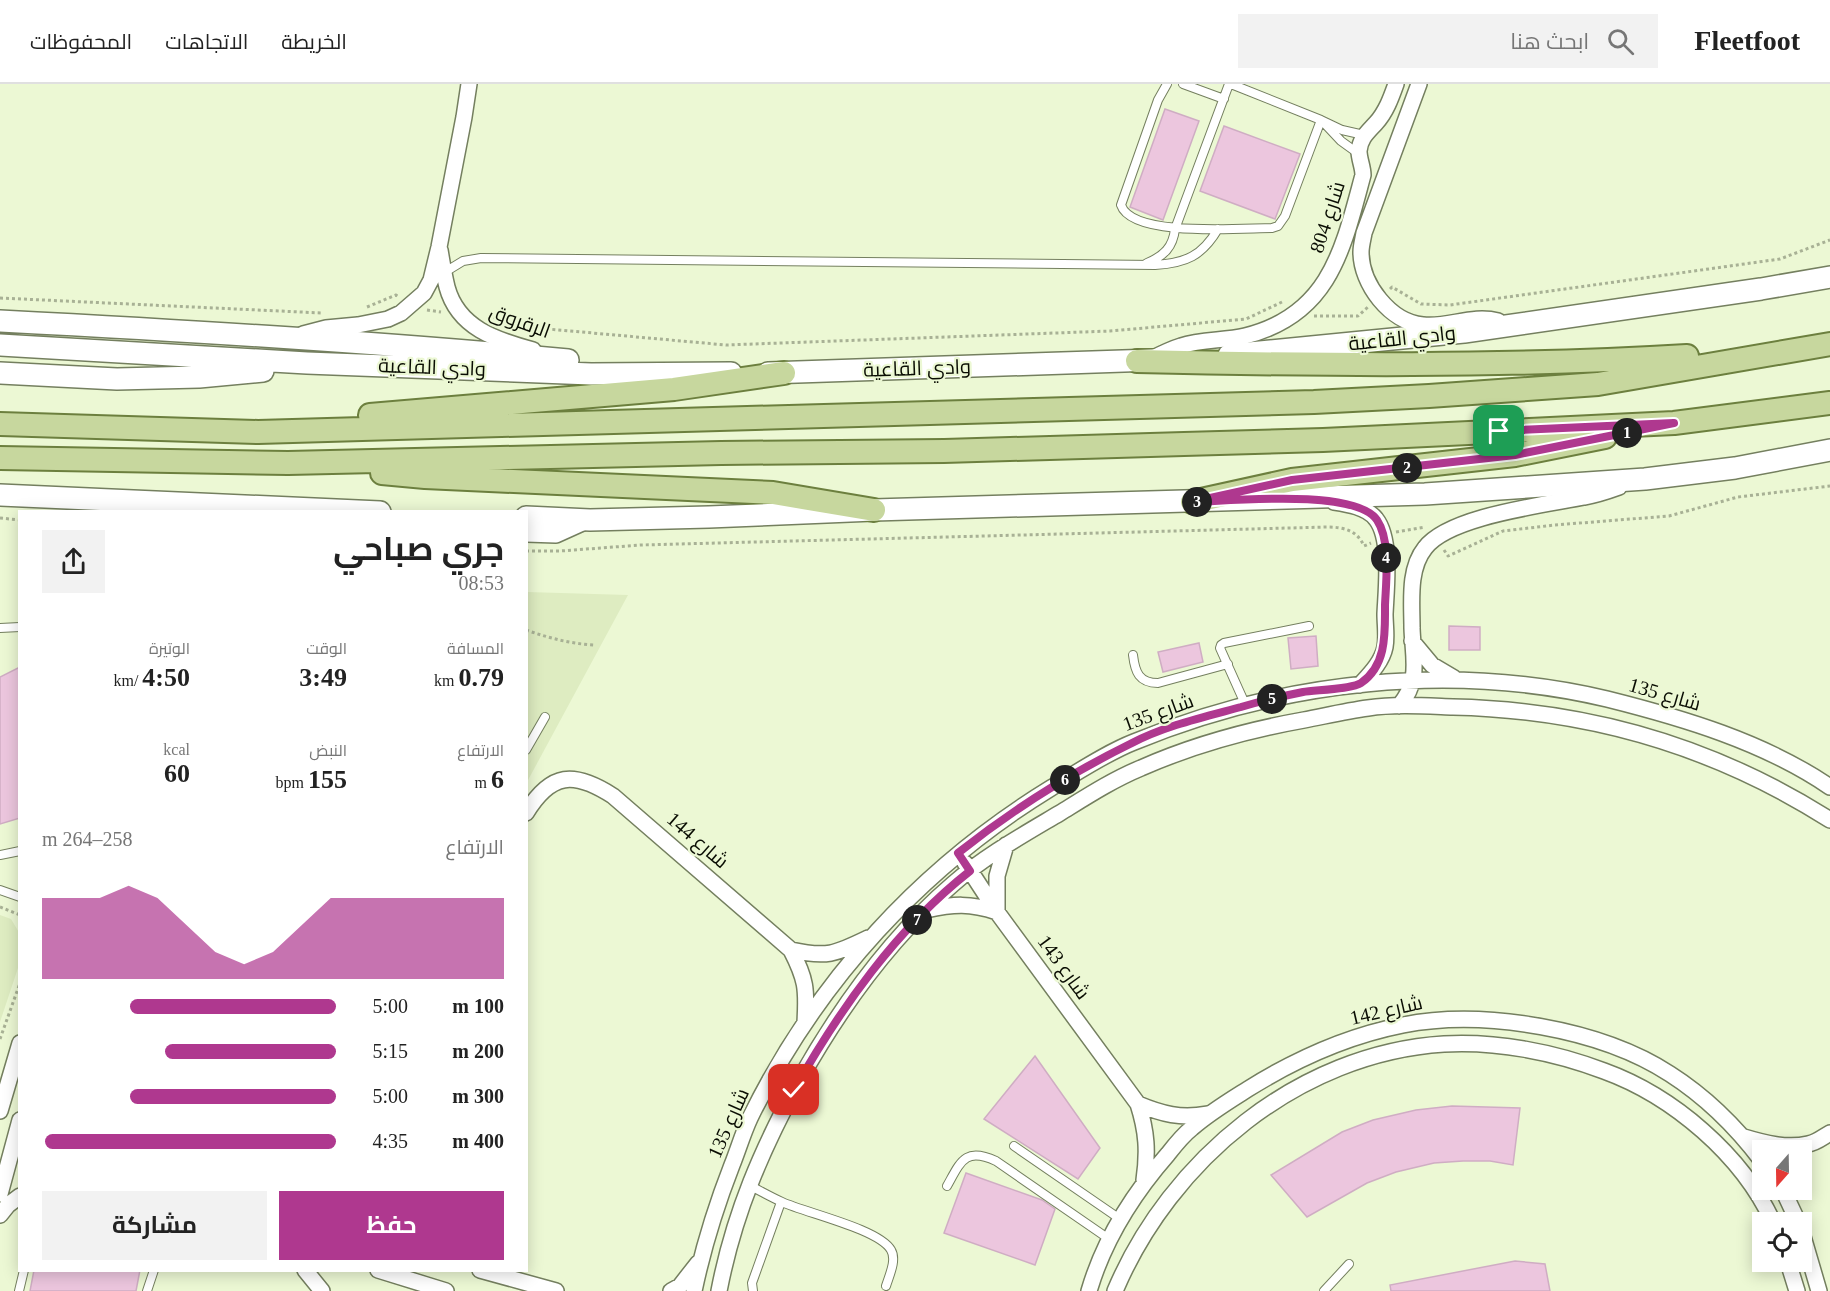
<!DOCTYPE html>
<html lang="ar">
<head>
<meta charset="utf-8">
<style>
	:root { --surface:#fff; --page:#f2f2f2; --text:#222; --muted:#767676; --line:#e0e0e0; --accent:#af388f }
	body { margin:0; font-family:"Times New Roman",Cairo,serif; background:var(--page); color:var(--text); direction:rtl; height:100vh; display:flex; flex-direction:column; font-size:22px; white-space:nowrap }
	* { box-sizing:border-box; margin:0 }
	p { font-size:20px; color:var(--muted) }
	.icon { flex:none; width:33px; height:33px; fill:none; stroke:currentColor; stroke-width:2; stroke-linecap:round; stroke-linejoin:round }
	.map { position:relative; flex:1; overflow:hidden; direction:ltr }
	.sheet { position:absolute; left:18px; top:426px; width:510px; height:762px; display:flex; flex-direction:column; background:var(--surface); border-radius:0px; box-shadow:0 3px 15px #0003; direction:rtl }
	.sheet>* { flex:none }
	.needle { width:39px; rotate:200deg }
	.tools { position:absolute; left:1752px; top:1056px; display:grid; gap:12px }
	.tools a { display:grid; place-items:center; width:60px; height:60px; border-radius:0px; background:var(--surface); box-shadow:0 3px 15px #0003; font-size:30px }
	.pin { position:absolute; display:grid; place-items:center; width:51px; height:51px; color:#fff; margin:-26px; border-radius:12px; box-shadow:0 3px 9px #0006 }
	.km { position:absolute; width:30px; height:30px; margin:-15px; border-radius:50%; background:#222; color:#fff; font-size:16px; line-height:30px; text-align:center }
	.round { display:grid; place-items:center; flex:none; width:63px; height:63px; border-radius:0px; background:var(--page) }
	.summary { display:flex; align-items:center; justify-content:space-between; height:102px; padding:0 24px }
	h1 { font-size:33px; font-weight:700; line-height:45px }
	.figures { display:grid; grid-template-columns:repeat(3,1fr); gap:9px; height:102px; padding:6px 24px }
	.figures div { display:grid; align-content:center }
	.figures b { font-size:26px; font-weight:700 }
	.figures small { font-size:16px; font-weight:400 }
	.figures p { font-size:16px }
	.chart { height:168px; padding:12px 24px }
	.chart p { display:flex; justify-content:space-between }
	.chart svg { width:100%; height:108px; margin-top:6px; fill:var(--accent); opacity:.7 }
	.cta { display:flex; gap:12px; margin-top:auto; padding:12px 24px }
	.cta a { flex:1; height:69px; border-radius:0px; background:var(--accent); color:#fff; font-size:24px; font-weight:700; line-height:69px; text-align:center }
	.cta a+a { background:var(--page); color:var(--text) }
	ul { padding:0 24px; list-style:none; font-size:20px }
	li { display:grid; grid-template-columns:96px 72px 1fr; align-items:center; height:45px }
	li i { height:15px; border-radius:8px; background:var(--accent) }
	header { display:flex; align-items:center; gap:36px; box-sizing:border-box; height:84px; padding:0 30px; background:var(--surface); border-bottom:2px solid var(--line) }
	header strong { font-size:28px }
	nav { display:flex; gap:33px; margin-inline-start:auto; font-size:21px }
	.search { width:420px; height:54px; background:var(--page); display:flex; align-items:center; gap:15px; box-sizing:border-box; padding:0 21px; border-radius:0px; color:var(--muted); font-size:22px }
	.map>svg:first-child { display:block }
	.built { fill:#deecc1 }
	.building { fill:#ecc6de; stroke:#cfadc3; stroke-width:1.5 }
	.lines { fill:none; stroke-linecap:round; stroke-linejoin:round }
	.lane-casing { stroke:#747f5f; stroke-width:10 }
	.street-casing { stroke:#747f5f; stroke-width:18 }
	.secondary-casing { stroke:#747f5f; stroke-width:24 }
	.primary-casing { stroke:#6c7f3e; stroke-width:26 }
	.path { stroke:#a8b195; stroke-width:3; stroke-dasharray:3 3; stroke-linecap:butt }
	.lane { stroke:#fff; stroke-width:8 }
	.street { stroke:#fff; stroke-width:15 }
	.secondary { stroke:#fff; stroke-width:21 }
	.primary { stroke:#c7d79e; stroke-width:22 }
	.route-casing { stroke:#fff; stroke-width:12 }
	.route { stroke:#af388f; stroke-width:8 }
	.labels { text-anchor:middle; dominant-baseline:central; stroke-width:4.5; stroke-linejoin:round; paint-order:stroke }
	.street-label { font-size:20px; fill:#0a0d03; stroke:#ecf8d4 }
</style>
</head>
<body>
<header>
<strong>Fleetfoot</strong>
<div class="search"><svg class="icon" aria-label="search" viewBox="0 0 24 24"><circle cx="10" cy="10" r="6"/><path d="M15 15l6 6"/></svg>ابحث هنا</div>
<nav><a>الخريطة</a><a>الاتجاهات</a><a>المحفوظات</a></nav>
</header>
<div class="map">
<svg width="1830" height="1207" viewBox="0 0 1830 1207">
	<rect width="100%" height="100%" fill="#ecf8d4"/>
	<path class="built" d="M527,508L628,511L527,698Z
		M0,831L11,835L20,850L19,881L0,938Z"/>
	<path class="building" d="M1165,25L1199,37L1163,136L1130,123Z
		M1224,42L1300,70L1275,135L1200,107Z
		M1449,542L1480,543V566H1449Z
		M1316,552L1318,582L1291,585L1288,554Z
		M1199,559L1203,578L1163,588L1158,568Z
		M20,583V734L0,740V593Z
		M1035,972L1100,1064L1078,1095L984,1035Z
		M1452,1022L1520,1024L1513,1081L1490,1077H1463L1434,1079L1396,1088L1367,1099L1307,1133L1271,1091L1342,1048L1373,1036L1416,1026Z
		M966,1089L1042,1116L1055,1125L1035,1181L944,1149Z
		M1515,1177L1545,1180L1550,1207H1391L1390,1201Z
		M34,1186H140L136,1207H30Z"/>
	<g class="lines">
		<defs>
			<path id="lane" d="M1167,0L1158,16L1121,121C1132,154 1243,144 1272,144L1278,142L1285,132L1321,36
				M1183,0L1224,15
				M1231,0L1321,36L1342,46L1364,51
				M1326,41L1341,57L1359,70
				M1147,179C1164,172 1173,163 1175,145L1229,0
				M445,188L463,177L481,174L1155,181C1186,179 1202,172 1218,145
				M0,544L20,543
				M1133,571C1135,588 1139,599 1158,599L1228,580
				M1246,622L1220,564L1221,561L1224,559L1309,542
				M526,666L545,633
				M0,771L20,767
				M0,806L20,813
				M1014,1062L1120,1135
				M749,1101C760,1107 771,1113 782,1118C806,1129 879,1145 891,1166C897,1176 889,1192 886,1202
				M947,1102C961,1077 965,1063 996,1077L1109,1155
				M19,1207L24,1186
				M147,1207L154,1186
				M753,1207L752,1199L781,1118
				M1324,1207L1349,1180"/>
			<path id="street" d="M1419,0L1364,149C1363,155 1361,162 1361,168C1361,200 1390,238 1423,241C1448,244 1472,230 1498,237
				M440,166C442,178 444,191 447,203C458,244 496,256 533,266
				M303,250L326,244L358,241L388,235L401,229L424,209L431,196L439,163L464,33L469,0
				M1151,275C1161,270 1171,265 1181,262C1201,255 1224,257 1245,252C1330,231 1343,165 1363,91C1363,83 1359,75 1359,67C1360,54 1368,48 1376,39C1386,28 1391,14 1396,0
				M1334,418C1347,420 1367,423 1376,435C1392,455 1386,506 1385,530C1385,541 1387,553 1385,563C1382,578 1370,590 1360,601
				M526,450L556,451L587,437
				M1412,557L1432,581L1454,594
				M1399,622C1421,596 1413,575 1412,544C1412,518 1408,485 1425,464C1449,432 1545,421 1584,413C1596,411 1608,407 1619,403
				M526,729C551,688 574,687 613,712L791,866C806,895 807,905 805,938
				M965,779L997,828L1138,1020C1147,1048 1148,1068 1144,1096
				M926,826C954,820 970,819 997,828V792L1006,761
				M791,866C827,874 835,870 868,854
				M1138,1020C1162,1030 1181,1035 1207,1030
				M0,1027L20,959
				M1744,1053C1764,1059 1787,1065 1808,1060C1816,1059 1823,1053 1830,1049
				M1783,1106L1798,1138
				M0,1110L20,1036
				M0,1131L8,1121L20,1112
				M1802,1149L1819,1207
				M1788,1178L1797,1207
				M305,1186L322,1207
				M378,1186L446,1207
				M480,1186L556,1207
				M671,1207L680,1202L698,1179
				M694,1207C703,1164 716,1122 732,1081C738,1066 743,1049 750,1034C817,897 922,783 1051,704C1078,688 1106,669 1134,658C1282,597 1451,578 1607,615C1683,634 1764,658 1830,703
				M719,1207C734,1129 762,1065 800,995C840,924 891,853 953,800C985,772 1023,751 1060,729C1086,713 1112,696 1141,684C1193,661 1248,646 1304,636C1325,632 1346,627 1368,624C1396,620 1425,622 1453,623C1590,626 1714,662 1830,736
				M1089,1207C1104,1156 1133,1110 1168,1070C1175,1061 1183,1051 1192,1044C1209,1029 1229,1017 1248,1005C1296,975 1347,952 1403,941C1484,925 1601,945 1670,990C1706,1013 1737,1044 1762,1077
				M1115,1207C1170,1076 1299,969 1444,960C1497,957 1554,968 1604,987C1673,1012 1742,1071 1773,1138"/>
			<path id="secondary" d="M0,237C190,247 379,258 568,276
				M0,261L307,279L591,290L731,289
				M1229,271L1464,248L1761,205L1830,193
				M0,289L117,295L199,293L263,287
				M768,289L1153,276
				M0,411L380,428
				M526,433L590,436L709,433L874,426L1425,410L1645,395L1735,384L1830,366"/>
			<path id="primary" d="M1137,277C1320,281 1504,283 1687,272
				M370,331L674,305L784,289
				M0,340L258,348L1314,318L1429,312L1598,300L1830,260
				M0,374L288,379L721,369L944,367L1184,360L1323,356L1674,339L1830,319
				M382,389L425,393L773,409L874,426
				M1192,418L1292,396L1515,371L1605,353"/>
		</defs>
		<use href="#lane" class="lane-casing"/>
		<use href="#street" class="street-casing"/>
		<use href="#secondary" class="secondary-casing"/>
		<use href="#primary" class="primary-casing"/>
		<path class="path" d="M1390,205L1392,203L1421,220L1450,221L1780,175L1830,156
			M0,214L322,229
			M367,223L396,211L399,213
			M427,226L441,228
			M488,232L526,243L726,261L1110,247L1246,235L1282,218
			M1314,232H1358L1369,222
			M0,434L20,436
			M1396,448L1425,443
			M1444,466L1448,472L1503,447L1555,441L1669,432L1738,413L1830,402
			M526,467H560L641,461L1327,443C1343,443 1357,446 1364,462L1371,459
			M526,546C549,554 571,560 595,561
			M0,823L20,831
			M0,955L20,899"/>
		<use href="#lane" class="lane"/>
		<use href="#street" class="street"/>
		<use href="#secondary" class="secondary"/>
		<use href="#primary" class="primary"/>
	</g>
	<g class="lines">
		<defs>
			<path id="route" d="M794,1006C840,925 896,845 970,787L958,769C1011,727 1069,690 1130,660C1164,642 1204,633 1241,623C1261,617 1283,612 1303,608C1315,606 1353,605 1361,599C1387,581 1385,549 1385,521C1386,497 1391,457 1377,436C1355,404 1229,417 1192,418L1292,396L1515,371L1674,339L1499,347"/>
		</defs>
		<use href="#route" class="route-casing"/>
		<use href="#route" class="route"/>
	</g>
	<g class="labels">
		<g class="street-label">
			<text transform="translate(1327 133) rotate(-72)">شارع 804</text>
			<text transform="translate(520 237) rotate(20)">الرقروق</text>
			<text transform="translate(1402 254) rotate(-6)">وادي القاعية</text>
			<text transform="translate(432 283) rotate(2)">وادي القاعية</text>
			<text transform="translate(917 284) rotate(-2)">وادي القاعية</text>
			<text transform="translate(1665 610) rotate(16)">شارع 135</text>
			<text transform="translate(1158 628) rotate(-20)">شارع 135</text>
			<text transform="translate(698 756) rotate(41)">شارع 144</text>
			<text transform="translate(1064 883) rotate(54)">شارع 143</text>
			<text transform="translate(1386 926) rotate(-13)">شارع 142</text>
			<text transform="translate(728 1039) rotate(-66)">شارع 135</text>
		</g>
	</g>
</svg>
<div class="tools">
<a><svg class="needle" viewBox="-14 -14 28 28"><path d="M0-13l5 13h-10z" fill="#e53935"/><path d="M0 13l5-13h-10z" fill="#767676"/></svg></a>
<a><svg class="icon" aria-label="locate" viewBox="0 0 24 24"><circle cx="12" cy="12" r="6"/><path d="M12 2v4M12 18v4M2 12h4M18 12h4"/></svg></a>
</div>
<div class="pin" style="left:1499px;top:347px;background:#1e9e55"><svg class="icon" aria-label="arrive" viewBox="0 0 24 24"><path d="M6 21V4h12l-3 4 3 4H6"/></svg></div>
<div class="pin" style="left:794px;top:1006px;background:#d93025"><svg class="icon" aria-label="check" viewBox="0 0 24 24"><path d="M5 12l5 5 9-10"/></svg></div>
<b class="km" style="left:1627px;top:349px">1</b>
<b class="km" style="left:1407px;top:384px">2</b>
<b class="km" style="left:1197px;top:418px">3</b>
<b class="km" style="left:1386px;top:474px">4</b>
<b class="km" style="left:1272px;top:615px">5</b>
<b class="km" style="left:1065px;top:696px">6</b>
<b class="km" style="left:917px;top:836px">7</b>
<section class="sheet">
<div class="summary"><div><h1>جري صباحي</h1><p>08:53</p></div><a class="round"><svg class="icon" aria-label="share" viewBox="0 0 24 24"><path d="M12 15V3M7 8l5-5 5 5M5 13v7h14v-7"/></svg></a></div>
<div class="figures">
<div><p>المسافة</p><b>0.79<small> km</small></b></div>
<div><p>الوقت</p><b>3:49</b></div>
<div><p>الوتيرة</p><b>4:50<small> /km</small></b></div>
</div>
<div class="figures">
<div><p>الارتفاع</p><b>6<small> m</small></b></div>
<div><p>النبض</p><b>155<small> bpm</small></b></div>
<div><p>kcal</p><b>60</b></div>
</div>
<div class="chart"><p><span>الارتفاع</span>258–264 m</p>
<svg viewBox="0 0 160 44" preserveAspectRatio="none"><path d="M0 44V11L10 11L20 11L30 6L40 11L50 22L60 33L70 38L80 33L90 22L100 11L110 11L120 11L130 11L140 11L150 11L160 11V44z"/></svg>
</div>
<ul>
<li><b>100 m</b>5:00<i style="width:70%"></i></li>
<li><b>200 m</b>5:15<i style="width:58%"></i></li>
<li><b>300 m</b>5:00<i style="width:70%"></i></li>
<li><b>400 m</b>4:35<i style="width:99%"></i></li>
</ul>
<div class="cta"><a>حفظ</a><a>مشاركة</a></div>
</section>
</div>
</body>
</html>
